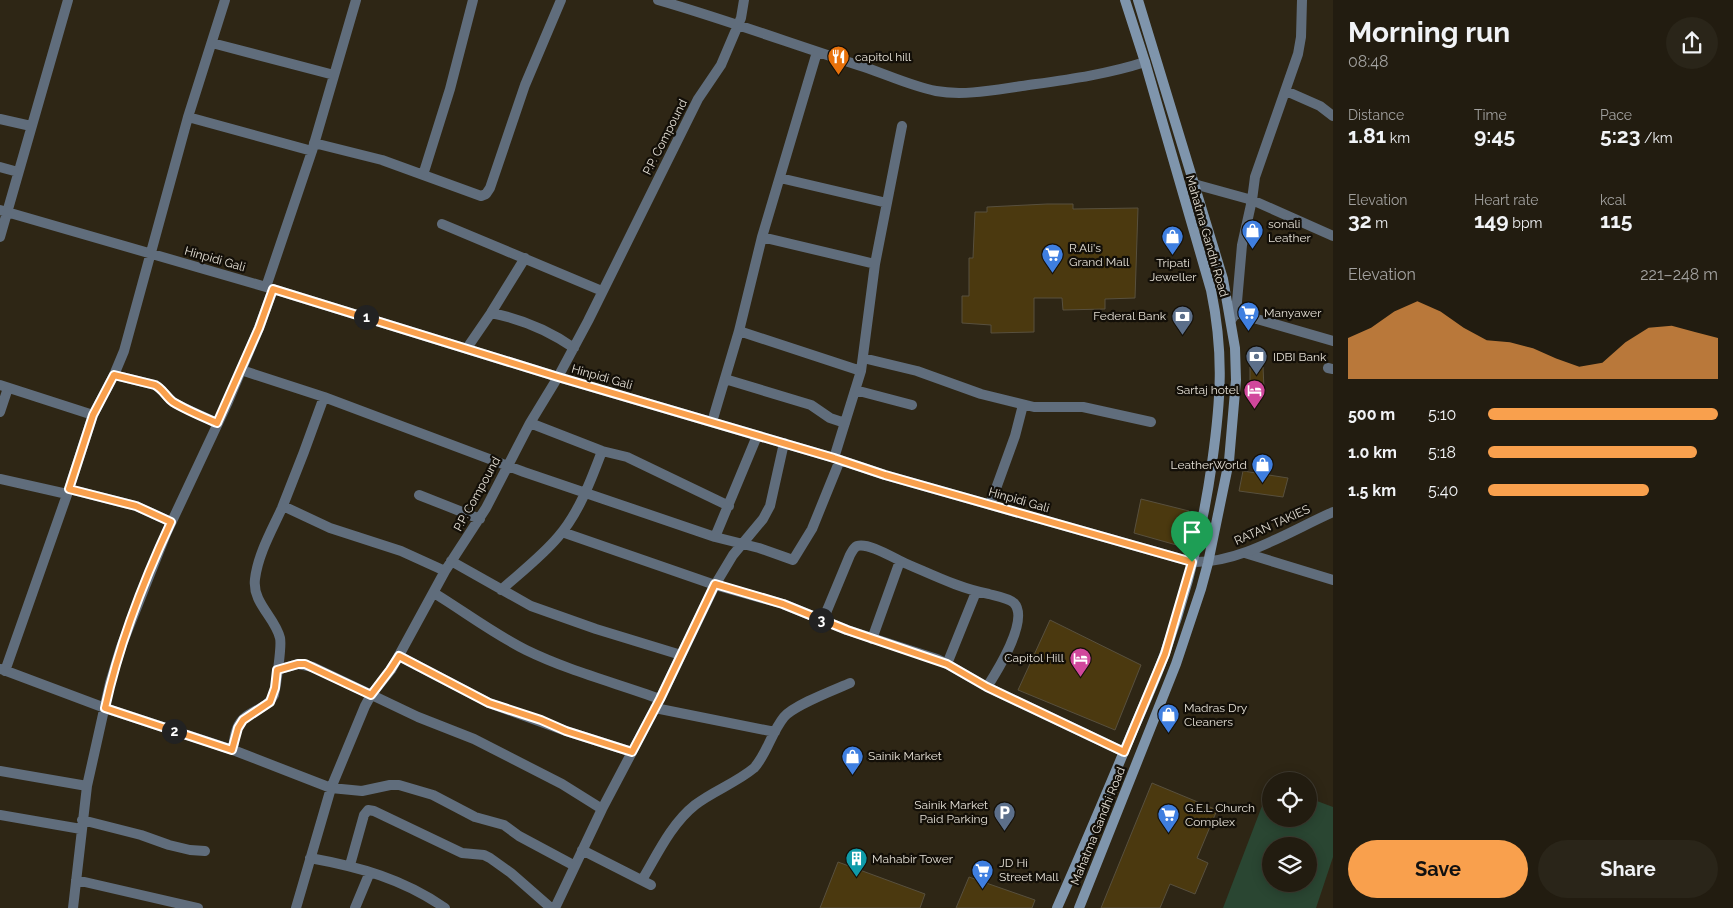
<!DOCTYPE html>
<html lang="en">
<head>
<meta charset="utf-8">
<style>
	:root { --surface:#221c10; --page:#2a2519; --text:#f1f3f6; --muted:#a2a19f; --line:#3f3a30; --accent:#f9a04d }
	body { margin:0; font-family:Raleway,sans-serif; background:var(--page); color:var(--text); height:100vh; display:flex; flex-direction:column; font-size:19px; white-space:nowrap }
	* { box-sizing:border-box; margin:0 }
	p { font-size:16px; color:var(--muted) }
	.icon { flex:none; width:28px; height:28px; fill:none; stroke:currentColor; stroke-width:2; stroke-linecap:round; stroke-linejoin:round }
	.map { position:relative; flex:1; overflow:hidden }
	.drawer { display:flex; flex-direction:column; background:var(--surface); width:400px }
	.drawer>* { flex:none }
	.controls { position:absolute; left:1262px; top:772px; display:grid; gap:10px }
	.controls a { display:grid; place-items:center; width:55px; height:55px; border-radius:50%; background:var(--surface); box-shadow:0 2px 12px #0003,0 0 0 1px var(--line); font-size:25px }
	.pin { position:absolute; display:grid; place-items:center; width:42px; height:42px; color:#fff; margin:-51px -21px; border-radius:50% 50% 50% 0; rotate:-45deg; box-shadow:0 0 5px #0007 }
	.pin .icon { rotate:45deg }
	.km { position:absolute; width:25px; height:25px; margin:-12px; border-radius:50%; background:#222; color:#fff; font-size:14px; line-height:25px; text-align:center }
	.round { display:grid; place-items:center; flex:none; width:52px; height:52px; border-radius:26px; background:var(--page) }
	.summary { display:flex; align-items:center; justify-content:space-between; height:85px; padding:0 15px }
	h1 { font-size:28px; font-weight:700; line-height:38px }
	.stats { display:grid; grid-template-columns:repeat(3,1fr); gap:8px; height:85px; padding:5px 15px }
	.stats div { display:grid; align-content:center }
	.stats b { font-size:21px; font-weight:700 }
	.stats small { font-size:14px; font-weight:400 }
	.stats p { font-size:14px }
	.chart { height:140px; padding:10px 15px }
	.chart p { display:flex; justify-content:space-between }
	.chart svg { width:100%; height:90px; margin-top:5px; fill:var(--accent); opacity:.7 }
	.primary-button { display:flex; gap:10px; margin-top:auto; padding:10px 15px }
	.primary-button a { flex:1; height:58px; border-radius:30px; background:var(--accent); color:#111; font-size:20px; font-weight:700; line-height:58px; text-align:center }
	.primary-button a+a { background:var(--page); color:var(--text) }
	ul { padding:0 15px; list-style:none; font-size:16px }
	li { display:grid; grid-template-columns:80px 60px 1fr; align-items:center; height:38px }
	li i { height:12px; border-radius:6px; background:var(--accent) }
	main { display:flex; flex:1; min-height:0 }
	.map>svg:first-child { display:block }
	.green { fill:#2a4632; fill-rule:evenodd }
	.building { fill:#4b390f; stroke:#58503e }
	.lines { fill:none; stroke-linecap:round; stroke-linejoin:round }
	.minor { stroke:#606d7c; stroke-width:10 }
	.tertiary { stroke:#606d7c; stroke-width:10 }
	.secondary { stroke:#7f95ac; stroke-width:10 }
	.route-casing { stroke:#fff; stroke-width:10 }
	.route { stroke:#f9a04d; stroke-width:6 }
	.labels { text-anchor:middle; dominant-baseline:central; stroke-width:4.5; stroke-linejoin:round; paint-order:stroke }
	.poi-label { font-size:12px; fill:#e4dfd5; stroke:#130f08; text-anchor:start }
	.street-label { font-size:12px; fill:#e4dfd5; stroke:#130f08 }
</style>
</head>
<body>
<main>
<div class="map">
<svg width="1333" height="908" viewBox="0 0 1333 908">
	<rect width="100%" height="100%" fill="#2e2615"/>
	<path class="green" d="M1270,785L1271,786V819H1309V798L1333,807V857L1316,908H1223ZM1271,846H1309V884H1271Z"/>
	<path class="building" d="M1047,204H1073V209L1138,208L1135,298L1105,299V309L1063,310L1062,298H1034V332L991,333V325L962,323V296H969V258H973L975,212H987V207Z
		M1250,367H1263L1264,388H1250Z
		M1243,471L1288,478L1283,497L1239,491Z
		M1141,499L1189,511L1180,546L1134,533Z
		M1050,620L1141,665L1115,730L1018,690Z
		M1152,783L1217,810L1197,858L1208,863L1195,894L1170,884L1160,908H1101Z
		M838,862L925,894L920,908H820Z
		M969,877L1035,900L1032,908H956Z"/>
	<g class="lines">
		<path class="minor" d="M658,0C727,20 795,45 864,67C888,75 911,86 936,91C964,96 994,90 1022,86C1064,80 1105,75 1145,62
			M212,43L334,75
			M1286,91L1320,106L1333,116
			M188,117L312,151
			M0,119L31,126
			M314,143L382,160L481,196L486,194L490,188L525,85L561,0
			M0,167L18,172
			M423,175L450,89L473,0
			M780,178L887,203
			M1194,184L1252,200L1333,236
			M0,210L273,289L558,377L834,458L885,475L1192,562
			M442,224L602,291
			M0,237L68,0
			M762,237L875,264
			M266,287L312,151L356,0
			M491,313C522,319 548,330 574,348
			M1236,313L1333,341
			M1231,320L1236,313L1242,245L1252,200L1255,177L1298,54L1301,37L1302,0
			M739,331L861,371
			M467,348L491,313L525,258
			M863,358L917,371L981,394L1034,407H1083L1151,422
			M1328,368L1333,369
			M241,370L324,397L524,472L715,537L759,548L793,560L812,529L840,460
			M114,375L155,385C163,389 166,397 173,402C187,410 203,416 217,423
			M725,379L811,405L830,418L845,423
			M0,385L93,415
			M855,390L912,405
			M0,412L8,388
			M712,422L739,331L762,237L817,52
			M530,423L602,451L627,457L729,506
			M834,458L861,371L875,264L902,126
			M0,479L67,494
			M69,489L136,506L171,522
			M419,495L480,519
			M990,505L1015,436L1023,405
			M283,506L330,528L401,551L445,571
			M562,532L715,585L783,604L847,630L937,659L947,664L987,687L1124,752
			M715,537L757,436
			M1245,553L1333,580
			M451,561L531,606L596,629L681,655
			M501,590C520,573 542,556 558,537C579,513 591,480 602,451
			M434,593C465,612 494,634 526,650C569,671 616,683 660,699
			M823,620L850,555C852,552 853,548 857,546C869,542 895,559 907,564C933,575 961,589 989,594C997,596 1009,598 1014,603C1030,620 996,673 987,687
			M872,639L900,561
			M399,656L489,703L566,731L632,752
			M947,664L976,592
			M1,669L105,708L233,750L331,788L362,791L390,785H399L433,795L475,817L504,825L519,836L575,866
			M277,670L298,664L313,667L418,717L474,739L562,784L602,809
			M5,671L69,489L93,415L114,375L124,351L188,117L225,0
			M655,708L775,732
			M233,750C234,740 235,727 243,719C253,709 267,709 274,695C276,685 282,646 280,638C275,617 252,603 255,579C258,554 272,530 282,508C297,471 311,434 324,397
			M0,771L87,786
			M0,815L81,829
			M82,820L141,835L169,845L190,850L205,851
			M582,850L651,885
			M310,858C360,867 403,879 445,908
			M350,865L364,815L368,810L374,811L462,853L484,855L490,858L511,873L551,908
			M76,880L198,908
			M642,880C657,855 671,824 695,805C713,791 736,783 754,768C767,754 771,733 784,717C794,705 834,690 850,683
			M73,908L87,786L110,683L121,647L166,534L227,404L259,328L273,289
			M296,908L331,788L365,706L371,695L391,670L445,571L486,508L530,423L558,377L588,321L698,99L721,65L741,18L744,0
			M355,908L370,872
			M555,908L602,809L660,699L715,585L733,555L763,519L770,506L784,443"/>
		<path class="tertiary" d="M1192,562C1239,564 1290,531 1333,512"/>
		<path class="secondary" d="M1057,908C1083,849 1108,790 1133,730C1144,705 1156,679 1165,653C1187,592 1203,527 1212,463C1221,399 1224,353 1211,290L1145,62L1125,0
			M1079,908L1176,664L1201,589L1208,563L1229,461L1236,380L1235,348L1223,279L1138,0"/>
	</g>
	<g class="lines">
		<defs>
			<path id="route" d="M273,289L558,377L834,458L885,475L1192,562L1165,654L1124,752L987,687L947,664L847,630L783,604L715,584L660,699L632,752L566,731L541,720L489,703L399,656L390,670L371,695L305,664H298L277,670L275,688L270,702L243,720L238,728L232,750L105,708C119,644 143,582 171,522L136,506L69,489L93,415L114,375L155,385C163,389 166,397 173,402C186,410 203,417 217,423L259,328Z"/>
		</defs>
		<use href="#route" class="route-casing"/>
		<use href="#route" class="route"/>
	</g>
	<defs>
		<symbol id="restaurant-pin" viewBox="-11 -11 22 30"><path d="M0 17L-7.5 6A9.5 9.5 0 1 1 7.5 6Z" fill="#e8710a" stroke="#130f08"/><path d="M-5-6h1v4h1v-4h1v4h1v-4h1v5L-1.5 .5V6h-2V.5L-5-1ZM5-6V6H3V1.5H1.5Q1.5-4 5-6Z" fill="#fff"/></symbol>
		<symbol id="shop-pin" viewBox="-11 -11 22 30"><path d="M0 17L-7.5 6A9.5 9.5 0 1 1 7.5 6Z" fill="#3f7fe0" stroke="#130f08"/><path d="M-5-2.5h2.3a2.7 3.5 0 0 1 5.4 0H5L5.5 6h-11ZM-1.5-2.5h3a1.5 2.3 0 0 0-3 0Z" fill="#fff"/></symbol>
		<symbol id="supermarket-pin" viewBox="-11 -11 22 30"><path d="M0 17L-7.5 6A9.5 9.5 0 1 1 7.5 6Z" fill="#3f7fe0" stroke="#130f08"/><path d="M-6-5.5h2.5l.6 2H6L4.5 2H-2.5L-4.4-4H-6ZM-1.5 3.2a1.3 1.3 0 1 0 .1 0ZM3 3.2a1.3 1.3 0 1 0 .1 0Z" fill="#fff"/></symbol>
		<symbol id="bank-pin" viewBox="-11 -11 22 30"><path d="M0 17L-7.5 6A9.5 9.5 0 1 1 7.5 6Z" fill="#5c6f8a" stroke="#130f08"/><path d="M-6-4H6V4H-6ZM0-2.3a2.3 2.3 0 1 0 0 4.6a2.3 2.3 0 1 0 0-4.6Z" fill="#fff"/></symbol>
		<symbol id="hotel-pin" viewBox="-11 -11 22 30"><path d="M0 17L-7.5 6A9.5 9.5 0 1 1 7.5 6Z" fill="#d1479c" stroke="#130f08"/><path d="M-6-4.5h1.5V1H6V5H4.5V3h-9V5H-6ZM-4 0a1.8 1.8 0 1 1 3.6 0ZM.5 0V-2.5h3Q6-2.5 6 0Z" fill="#fff"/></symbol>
		<symbol id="parking-pin" viewBox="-11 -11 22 30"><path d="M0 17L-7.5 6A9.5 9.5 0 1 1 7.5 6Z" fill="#5c6f8a" stroke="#130f08"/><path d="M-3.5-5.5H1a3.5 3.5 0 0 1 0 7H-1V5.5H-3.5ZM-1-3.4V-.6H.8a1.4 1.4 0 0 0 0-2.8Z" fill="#fff"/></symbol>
		<symbol id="building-pin" viewBox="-11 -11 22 30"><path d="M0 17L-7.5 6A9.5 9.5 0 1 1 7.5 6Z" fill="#0f9aa8" stroke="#130f08"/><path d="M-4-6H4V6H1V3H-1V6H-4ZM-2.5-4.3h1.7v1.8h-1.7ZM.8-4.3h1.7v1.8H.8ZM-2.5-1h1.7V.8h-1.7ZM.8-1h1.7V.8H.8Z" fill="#fff"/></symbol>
	</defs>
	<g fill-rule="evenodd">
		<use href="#restaurant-pin" x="826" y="44" width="25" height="34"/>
		<use href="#shop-pin" x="1240" y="218" width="25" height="34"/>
		<use href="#shop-pin" x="1160" y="224" width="25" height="34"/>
		<use href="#supermarket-pin" x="1040" y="242" width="25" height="34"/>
		<use href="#supermarket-pin" x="1236" y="300" width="25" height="34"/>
		<use href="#bank-pin" x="1170" y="304" width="25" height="34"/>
		<use href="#bank-pin" x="1244" y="344" width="25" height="34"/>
		<use href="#hotel-pin" x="1242" y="378" width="25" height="34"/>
		<use href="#shop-pin" x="1250" y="452" width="25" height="34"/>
		<use href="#hotel-pin" x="1068" y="646" width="25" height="34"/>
		<use href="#shop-pin" x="1156" y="702" width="25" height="34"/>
		<use href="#shop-pin" x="840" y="744" width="25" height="34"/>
		<use href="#parking-pin" x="992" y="800" width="25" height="34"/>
		<use href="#supermarket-pin" x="1156" y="802" width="25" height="34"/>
		<use href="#building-pin" x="844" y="846" width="25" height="34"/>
		<use href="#supermarket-pin" x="970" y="858" width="25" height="34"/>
	</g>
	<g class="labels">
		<g class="poi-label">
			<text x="855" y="57">capitol hill</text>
			<text x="1268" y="224">sonali<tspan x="1268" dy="14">Leather</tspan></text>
			<text x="1069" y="248">R.Ali's<tspan x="1069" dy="14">Grand Mall</tspan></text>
			<text x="1173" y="263" text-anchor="middle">Tripati<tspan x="1173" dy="14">Jeweller</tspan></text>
			<text x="1264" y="313">Manyawer</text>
			<text x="1166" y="316" text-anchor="end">Federal Bank</text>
			<text x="1273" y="357">IDBI Bank</text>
			<text x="1239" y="390" text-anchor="end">Sartaj hotel</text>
			<text x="1247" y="465" text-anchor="end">LeatherWorld</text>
			<text x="1064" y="658" text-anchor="end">Capitol Hill</text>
			<text x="1184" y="708">Madras Dry<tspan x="1184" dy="14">Cleaners</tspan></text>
			<text x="868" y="756">Sainik Market</text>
			<text x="988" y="805" text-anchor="end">Sainik Market<tspan x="988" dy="14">Paid Parking</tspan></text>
			<text x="1185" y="808">G.E.L Church<tspan x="1185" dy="14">Complex</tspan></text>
			<text x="872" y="859">Mahabir Tower</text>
			<text x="999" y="863">JD Hi<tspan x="999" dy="14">Street Mall</tspan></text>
		</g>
		<g class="street-label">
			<text transform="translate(665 137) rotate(-63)">P.P. Compound</text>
			<text transform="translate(1207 236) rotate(74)">Mahatma Gandhi Road</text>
			<text transform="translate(215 259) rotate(16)">Hinpidi Gali</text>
			<text transform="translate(602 377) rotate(16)">Hinpidi Gali</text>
			<text transform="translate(477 494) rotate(-61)">P.P. Compound</text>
			<text transform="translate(1019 500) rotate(16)">Hinpidi Gali</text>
			<text transform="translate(1272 525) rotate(-24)">RATAN TAKIES</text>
			<text transform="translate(1098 826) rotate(-68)">Mahatma Gandhi Road</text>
		</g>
	</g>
</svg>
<div class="controls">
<a><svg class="icon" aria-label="locate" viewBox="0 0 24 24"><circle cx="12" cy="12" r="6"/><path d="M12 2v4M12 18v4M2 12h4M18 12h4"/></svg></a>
<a><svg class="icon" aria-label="layers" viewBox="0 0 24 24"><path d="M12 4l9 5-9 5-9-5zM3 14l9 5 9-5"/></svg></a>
</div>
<div class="pin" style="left:1192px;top:562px;background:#1e9e55"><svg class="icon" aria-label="arrive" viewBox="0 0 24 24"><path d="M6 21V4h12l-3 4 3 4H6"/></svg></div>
<b class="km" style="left:366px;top:317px">1</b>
<b class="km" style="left:174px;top:731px">2</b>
<b class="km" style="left:821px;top:620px">3</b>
</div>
<section class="drawer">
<div class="summary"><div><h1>Morning run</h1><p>08:48</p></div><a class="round"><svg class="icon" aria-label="share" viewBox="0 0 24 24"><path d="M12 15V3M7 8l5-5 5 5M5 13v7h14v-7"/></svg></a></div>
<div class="stats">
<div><p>Distance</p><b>1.81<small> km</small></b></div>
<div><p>Time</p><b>9:45</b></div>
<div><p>Pace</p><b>5:23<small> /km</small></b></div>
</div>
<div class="stats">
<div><p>Elevation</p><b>32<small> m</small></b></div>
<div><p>Heart rate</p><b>149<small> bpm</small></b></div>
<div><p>kcal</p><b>115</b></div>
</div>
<div class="chart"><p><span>Elevation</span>221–248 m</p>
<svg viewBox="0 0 160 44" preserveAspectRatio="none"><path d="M0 44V24L10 19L20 11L30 6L40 11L50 19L60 25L70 26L80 29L90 34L100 38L110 36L120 26L130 19L140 18L150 21L160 24V44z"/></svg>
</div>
<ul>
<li><b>500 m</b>5:10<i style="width:100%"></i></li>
<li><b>1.0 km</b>5:18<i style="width:91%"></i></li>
<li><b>1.5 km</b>5:40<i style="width:70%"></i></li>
</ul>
<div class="primary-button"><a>Save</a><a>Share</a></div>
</section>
</main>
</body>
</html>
